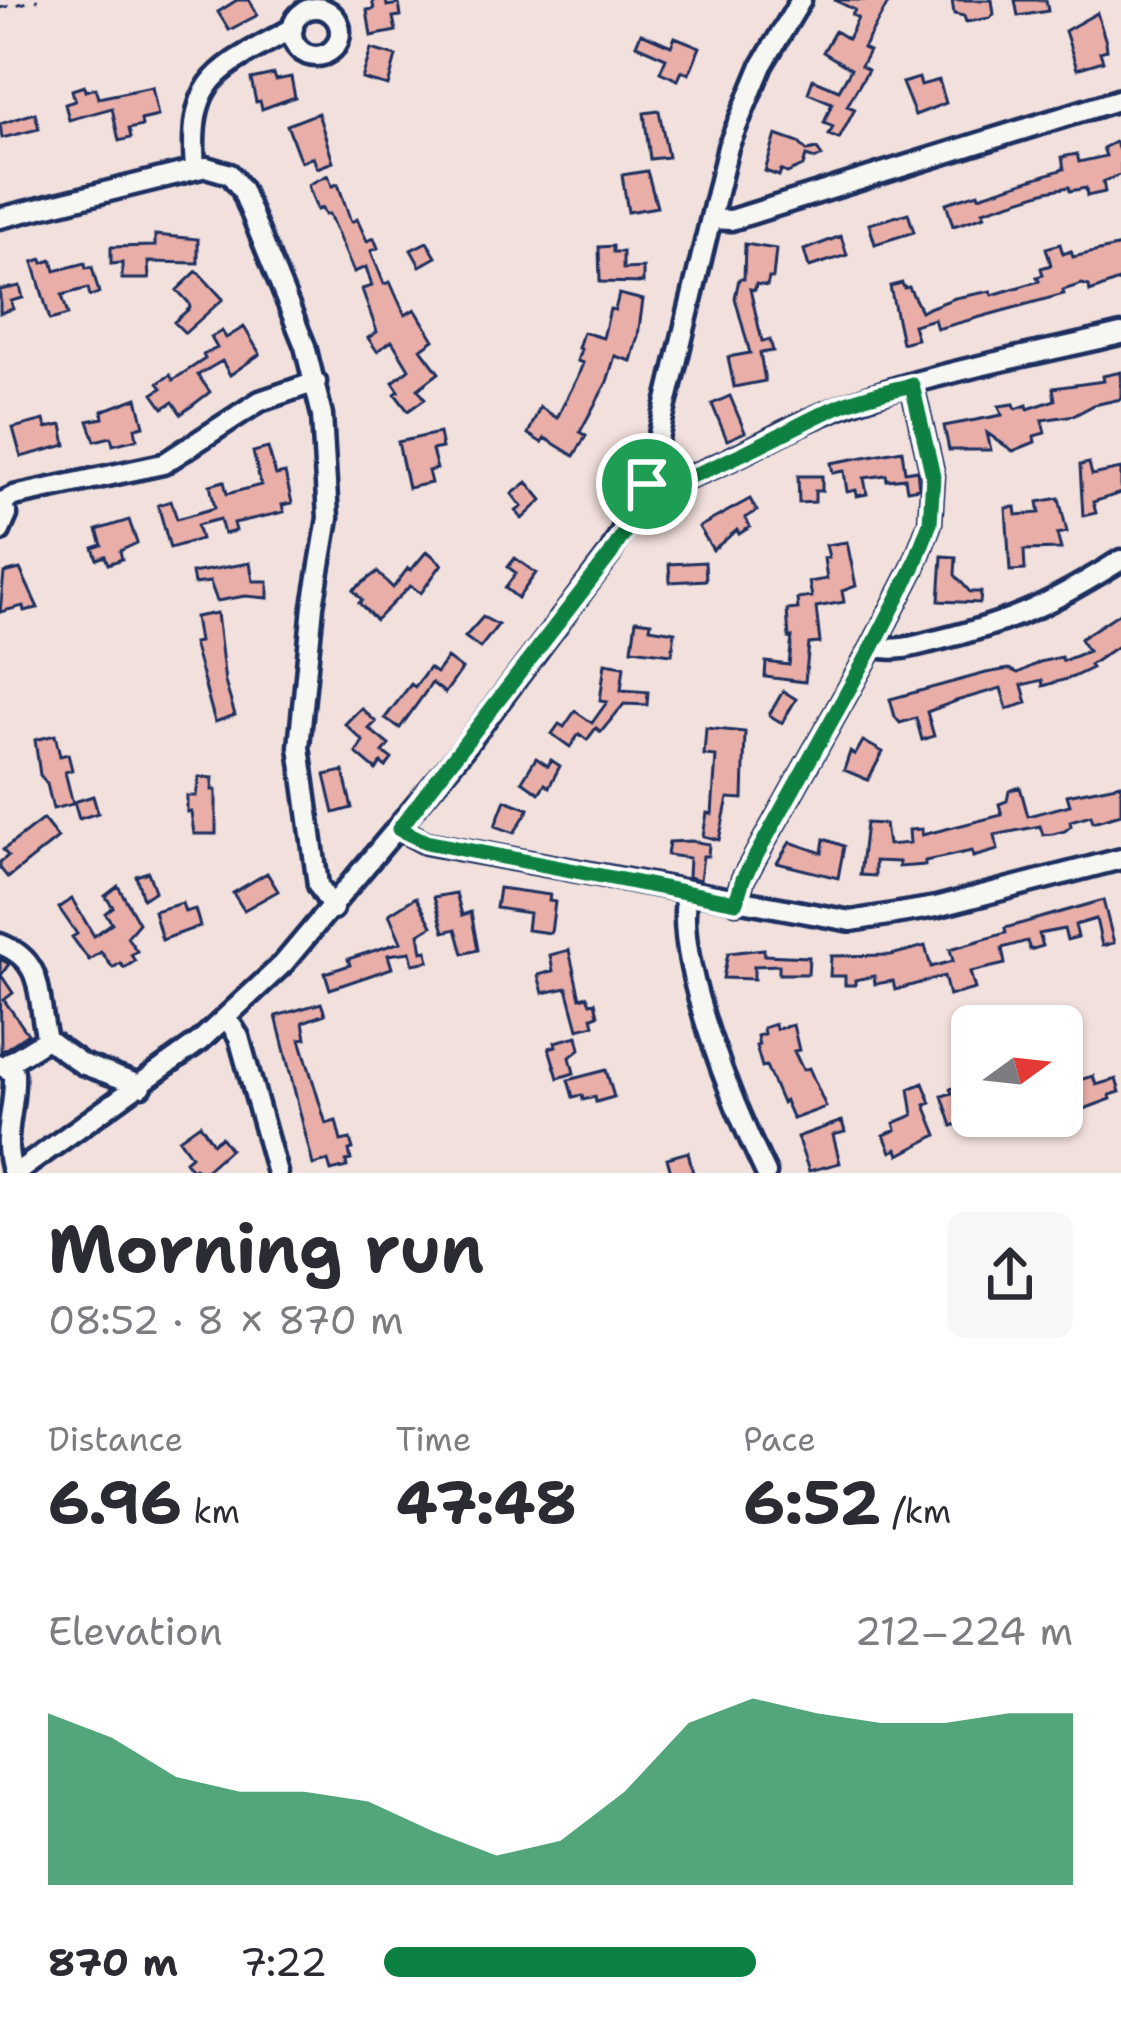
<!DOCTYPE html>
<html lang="en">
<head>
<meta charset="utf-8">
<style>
	:root { --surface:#fff; --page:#f7f7f7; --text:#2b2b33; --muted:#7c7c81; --accent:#0b8043 }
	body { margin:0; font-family:"Shantell Sans",sans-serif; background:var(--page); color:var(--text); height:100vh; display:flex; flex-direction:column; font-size:45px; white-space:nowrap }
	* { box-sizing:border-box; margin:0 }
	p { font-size:39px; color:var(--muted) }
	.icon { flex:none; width:66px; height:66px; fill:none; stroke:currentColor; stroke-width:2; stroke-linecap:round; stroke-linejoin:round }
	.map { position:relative; height:1173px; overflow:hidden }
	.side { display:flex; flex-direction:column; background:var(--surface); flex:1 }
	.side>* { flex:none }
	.needle { width:78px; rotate:75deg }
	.tools { position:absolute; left:951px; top:1005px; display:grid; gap:24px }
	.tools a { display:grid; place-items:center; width:132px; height:132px; border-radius:18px; background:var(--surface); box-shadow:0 3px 9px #0004; font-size:60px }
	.pin { position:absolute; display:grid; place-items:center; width:102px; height:102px; color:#fff; margin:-51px; border:6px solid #fff; border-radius:50%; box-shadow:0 3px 12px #0007 }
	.round { display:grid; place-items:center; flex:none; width:126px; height:126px; border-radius:18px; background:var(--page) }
	.overview { display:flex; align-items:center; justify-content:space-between; height:204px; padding:0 48px }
	h1 { font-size:66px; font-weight:700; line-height:90px }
	.metrics { display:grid; grid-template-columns:repeat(3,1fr); gap:18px; height:204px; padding:12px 48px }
	.metrics div { display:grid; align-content:center }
	.metrics b { font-size:60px; font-weight:700 }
	.metrics small { font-size:33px; font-weight:400 }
	.metrics p { font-size:33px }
	.chart { height:336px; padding:24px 48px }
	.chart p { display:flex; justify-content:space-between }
	.chart svg { width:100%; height:216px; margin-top:12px; fill:var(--accent); opacity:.7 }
	ul { padding:0 48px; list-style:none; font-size:39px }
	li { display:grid; grid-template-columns:192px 144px 1fr; align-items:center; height:90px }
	li i { height:30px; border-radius:15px; background:var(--accent) }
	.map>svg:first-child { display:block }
	.building { fill:#e9aea7; stroke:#1b2f5e; stroke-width:3 }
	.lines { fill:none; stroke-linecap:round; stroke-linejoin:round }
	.minor-casing { stroke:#1b2f5e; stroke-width:27 }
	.path { stroke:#1b2f5e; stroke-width:3; stroke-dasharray:9 9; stroke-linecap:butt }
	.minor { stroke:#f6f6f2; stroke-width:18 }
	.route-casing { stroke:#fff; stroke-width:24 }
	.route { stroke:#0b8043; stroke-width:15 }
</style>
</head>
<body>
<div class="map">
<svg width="1121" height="1173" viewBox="0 0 1121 1173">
	<rect width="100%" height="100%" fill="#f2e0dc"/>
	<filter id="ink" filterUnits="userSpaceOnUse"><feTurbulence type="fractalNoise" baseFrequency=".00833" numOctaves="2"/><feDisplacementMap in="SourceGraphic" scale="24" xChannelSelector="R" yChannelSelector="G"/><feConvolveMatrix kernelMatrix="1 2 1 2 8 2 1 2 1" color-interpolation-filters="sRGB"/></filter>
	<g filter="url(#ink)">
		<path class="building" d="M237,0H249L258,15L229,30L218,12Z
			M372,0H386L387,6L399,4L401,16L393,17L396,31L371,36L367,10L374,9Z
			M834,0H890L863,48L869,51L861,66L868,70L847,106L855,109L839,139L829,135L833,127L824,123L832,103L808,93L813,79L839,90L851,69L823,52L835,31L848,39L858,18L852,15L855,10Z
			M952,0H992L994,14L990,18L966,22L964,16L954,14Z
			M1015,0H1046L1048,11L1018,16Z
			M1097,13L1106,42L1107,50L1100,52L1103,61L1077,69L1065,31Z
			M641,33L671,46L675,37L700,47L689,74L682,71L678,80L660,72L666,58L636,45Z
			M371,49L396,56L388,86L362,79Z
			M274,74L276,80L291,77L295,97L262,109L260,101L256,102L251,79Z
			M919,78L921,85L939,80L946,103L915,115L902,83Z
			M84,86L85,91L95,88L98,98L152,87L158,116L141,120L142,126L129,129L131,138L119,141L112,108L69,120L65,104L75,101L72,90Z
			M659,111L668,157L650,159L644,113Z
			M35,113L39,129L2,138L0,124Z
			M318,113L333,162L317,168L313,157L301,162L287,125Z
			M776,135L799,143L807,151L817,149L822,156L815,159L806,156L803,166L787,173L781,170L779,176L765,171Z
			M1115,142L1121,154V174L1103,182L1105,192L1087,196L1086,188L1070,191L1069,187L1047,191L983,211L985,216L953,226L946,203L978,193L979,196L1064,169L1062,157L1077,154L1079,162L1106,156L1103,148Z
			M647,171L657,207L628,212L622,175Z
			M328,175L332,186L338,184L351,222L357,219L367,241L374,238L378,248L371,251L384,284L390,282L405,315L415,309L434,340L421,349L439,373L418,389L425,399L408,411L395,394L399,391L393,382L409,369L392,341L377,351L368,338L377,332L362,289L372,286L366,267L354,272L329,214L325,215L322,208L317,210L308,185Z
			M908,213L914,232L875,244L869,224Z
			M155,235L198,239V263L148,262L149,279H122V263L111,264V247L155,246Z
			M841,236L847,255L809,267L804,250Z
			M427,242L436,257L420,266L411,250Z
			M745,244L776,249L773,278H769L767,286L756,284L755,290L750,289L762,341L770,340L773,351L760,353L765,381L734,387L728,357L750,353L735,298L739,279H744Z
			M1060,244L1063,254L1071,251L1073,257L1121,246V280L1090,292L1089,286L1082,284L1063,290L1064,294L937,329L934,319L913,325L917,339L902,343L890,286L902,283L904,288L909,287L921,311L955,298L991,291L992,295L1039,281L1037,277L1043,275L1041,268L1051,265L1046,248Z
			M613,246V252H623V269L643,268V283L600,282L599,247Z
			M42,259L43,263L52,260L55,271L85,263L86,268L92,267L99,293L90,296L88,288L62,295L68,315L50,320L33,262Z
			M197,271L223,299L185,333L174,322L190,308L189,303L177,290Z
			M20,286L23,298L11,301L13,309L0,313V290Z
			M619,294L643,300L638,336L631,361L615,356L607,382L580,432L586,436L574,456L545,438L542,443L528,434L540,407L557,418L578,376L583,363L577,361L581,349L578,348L583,332L603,338L610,309L615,310Z
			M244,327L260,354L230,375L222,361L198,375L210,392L181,414L173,402L163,408L153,394L162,388L158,383L170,375L173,380L205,359L203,355L217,348L211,337L222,331L226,338Z
			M1121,372V399L1094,405L1075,415L1042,420L1045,433L1034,436L1035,442L1013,451L987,433L991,450H949L944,426L1002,415L999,406L1014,404L1016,409L1027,405L1028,409L1055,400L1053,388L1104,381L1103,376Z
			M730,396L745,432L727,440L712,404Z
			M137,398L144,426L135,428L137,439L113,445L111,437L95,441L88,421L103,418L102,411Z
			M44,420L46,428L62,425L66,445L21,457L13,428Z
			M439,433L442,448L432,450L437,469L428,471L431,483L408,488L398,442Z
			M268,448L276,475L285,473L292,503L282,505L284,512L234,523L236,531L224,534L220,519L197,525L201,539L170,548L158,505L171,501L177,519L215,508L210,485L224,481L227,494L261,485L253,452Z
			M902,450L905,472L917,470L919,488L907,490L905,478L887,480L886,475L864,478L867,494L857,496L856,490L847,492L844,471L833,473L831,463Z
			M1089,463L1092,475L1121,469V493L1093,502L1096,513L1083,516L1080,465Z
			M798,476H822V491H815V502L799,503Z
			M527,482L542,500L522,519L516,511L522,507L512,494Z
			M1059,498L1067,532L1057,534L1061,549L1024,550L1025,570L1010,571L1006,508L1015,507L1016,515L1040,513L1038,502Z
			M750,499L757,511L745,518L750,527L739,534L737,530L713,550L699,527Z
			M129,520L137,543L120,551L122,559L108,564L105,556L97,559L93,548L102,545L97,530Z
			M847,542L856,586L842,591L844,602L816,607L820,643L809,644L805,682L765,677L766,662L789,665L792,637L789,638L787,610L798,609L797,599L812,597L809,582L827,579L824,558L829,557L826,545Z
			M427,551L442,564L421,593L410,586L376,620L359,603L362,600L353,590L377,572L393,588L408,568L411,570Z
			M942,556L956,557L955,575L970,592H981L980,603L939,601Z
			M515,558L536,573L518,598L505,588L516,573L508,567Z
			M705,562L706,580L670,582L669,564Z
			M250,563L253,581H268V598L245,596L217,601L210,582L194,584L192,573Z
			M20,569L38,608L24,611L23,606L0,612L4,573Z
			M1121,612V644L1090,665L1092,668L1073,677L1043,686L1042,680L1022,685L1027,703L1007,709L1001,688L956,701L927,712L934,736L922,740L916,718L900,723L895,717L890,699L986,673L1009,669L1018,673L1040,662L1061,657L1063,661L1088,651L1080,639Z
			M217,613L225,682L235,715L215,722L193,643L199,642L195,617Z
			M483,617L498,625L480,648L465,637Z
			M636,620L651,622L650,628L675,632L672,654L632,649Z
			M447,658L462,669L445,693L432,683L400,728L385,718L411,684L415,687L429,668L436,673Z
			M605,663L624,666L621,690L648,692L647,705L624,704L601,732L596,728L587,740L579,734L570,747L552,734L559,724L564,727L575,711L592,723L607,702L600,701Z
			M783,691L796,699L782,723L769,715Z
			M361,708L376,722L369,729L389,745L383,752L392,759L386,767L381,763L376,770L356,753L363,741L345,724Z
			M706,728L745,732L743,799L728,798L719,840L703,836L707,813L712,814L716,756L704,755Z
			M55,735L60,756L68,754L72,770L65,772L73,804L53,809L47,784L40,775L35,740Z
			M863,741L883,752L868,780L844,770L850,752L855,755Z
			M536,758L548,766L551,760L560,766L549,787L545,784L539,793L522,781Z
			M343,771L352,808L334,813L325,775Z
			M199,777L213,778L212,790H216V834H194L191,812H187V796H196Z
			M1121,784V814L1093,822L1091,815L1070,821L1071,826L1065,831L1053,834L1043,835L1040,826L995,835L998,850L973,857L972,851L925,861V865L899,867V862L875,861V876L860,875L866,823L885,824L888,845L910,843L909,830L922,829V835L1002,815L999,804L1007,801L1009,791L1020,787L1028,816L1070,805L1067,795Z
			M93,796L98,813L79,819L74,802Z
			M505,800L529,809L514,833L495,826Z
			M43,819L58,838L8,878L0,868V862L8,856L3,850Z
			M824,839L844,846L838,878L777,863L790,842L822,853Z
			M691,841L709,844L708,856H703L700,880L688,877L689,858L667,855L669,842Z
			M148,872L155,891L143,899L136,876Z
			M267,873L278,891L244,910L233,893Z
			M118,886L139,923L127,937L137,951L131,955L135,961L124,968L120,963L113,968L101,952L89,960L72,937L77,934L59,908L72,899L94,936L112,923L105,913L113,907L105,896Z
			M499,888L550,895L549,901L555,902L551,933L527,930L529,913L496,908Z
			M456,893L462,915L471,912L478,950L463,954L456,929L444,932L434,897Z
			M416,897L432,926L419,934L422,952L427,951L429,961L413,964L410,952L388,955L392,968L330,989L325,973L350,965L348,959L401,942L389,914Z
			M1103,900L1114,943L1102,946L1096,919L1075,925L1078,937L1067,940L1064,929L1039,934L1043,946L1030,950L1027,941L1002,948L1005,964L970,972L975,989L949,996L944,976L895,990L893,981L875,984L874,976L855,980V985H845V976H830L831,956L891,955L925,946L931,967L953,961L950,949L1006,933L1005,928Z
			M182,903L185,912L195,909L200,926L162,940L154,911Z
			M764,949V955L809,957L808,974H779V965L754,966V979L723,978L728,953Z
			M569,950L580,998L587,996L590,1003L595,1002L598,1015L592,1017L594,1025L578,1029L567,988L543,993L538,975L553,971L550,955Z
			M0,959L9,964L1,975L13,993L4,1000L28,1034L1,1052Z
			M321,1003L325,1014L303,1022L306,1038L300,1039L326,1124L336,1121L341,1141L350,1139L353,1149L349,1150L351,1160L346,1161L347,1167L331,1171L328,1161L313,1165L276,1016Z
			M775,1024L776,1029L793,1025L799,1050L794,1051L803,1070L809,1068L826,1107L793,1119L785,1101L782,1103L766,1066L762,1067L756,1046L759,1045L757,1036L764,1034L763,1028Z
			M577,1036L580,1049L570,1057L574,1073L558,1078L549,1048L556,1046L555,1042Z
			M606,1070L614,1097L596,1102L595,1097L583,1100L582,1095L573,1097L568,1080Z
			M1093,1076L1096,1085L1116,1079L1120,1092L1110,1095L1111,1099L1076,1112L1068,1083Z
			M923,1083L931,1103L925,1105L937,1135L899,1155L897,1149L891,1152L884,1135L896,1130L894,1123L913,1115L909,1089Z
			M972,1083V1116L1004,1118L975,1128L972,1119L952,1126L942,1096L952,1093L950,1089Z
			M842,1121L845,1132L833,1135L840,1163L809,1171L797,1137Z
			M200,1124L213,1143L221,1137L230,1149L203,1173L195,1168L192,1170L185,1161L191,1156L179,1139Z
			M688,1152L693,1173H671L667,1158Z"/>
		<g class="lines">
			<defs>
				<path id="minor" d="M292 32a24 24 0 1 1 48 0a24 24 0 1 1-48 0Z
					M195,169C188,75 218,70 293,28
					M0,218L206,167L230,174L242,190L305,346L322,415L328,518L313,606L299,747L318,885L333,909
					M711,219L731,220L1121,99
					M647,484C675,491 757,446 784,432C887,379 1009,361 1121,334
					M0,531L7,515L0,503L14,496L163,464L260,401L316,382
					M873,646C896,653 916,645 938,640C1016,621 1054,602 1121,560
					M399,829L426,843L851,921L936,907L1121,859
					M687,893C673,961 735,1110 766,1173
					M736,902L743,879L873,646L913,568L930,523L933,476L912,385
					M0,944C47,962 36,998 47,1039L82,1064L142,1086
					M227,1018L239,1037L277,1173
					M0,1065L14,1073C16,1111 0,1136 13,1173
					M2,1067L47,1039
					M16,1173L200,1041L283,964L461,752L609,555L647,484L728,147L762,65L801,0"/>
			</defs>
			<use href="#minor" class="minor-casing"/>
			<path class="path" d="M0,8L38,0"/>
			<use href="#minor" class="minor"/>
		</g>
	</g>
	<g class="lines" filter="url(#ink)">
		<defs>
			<path id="route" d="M912,385L933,476L930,523L913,568L873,646L743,879L736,902L426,842L399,829L610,555L632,520L647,484C684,492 799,422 839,406C862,396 888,391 912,385Z"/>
		</defs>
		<use href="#route" class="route-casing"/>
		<use href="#route" class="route"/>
	</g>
</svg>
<div class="tools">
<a><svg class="needle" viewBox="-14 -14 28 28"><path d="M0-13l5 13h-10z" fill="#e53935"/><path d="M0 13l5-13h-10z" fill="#7c7c81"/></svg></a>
</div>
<div class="pin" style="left:647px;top:484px;background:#1e9e55"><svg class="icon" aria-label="arrive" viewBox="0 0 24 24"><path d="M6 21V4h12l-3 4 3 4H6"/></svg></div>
</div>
<section class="side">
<div class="overview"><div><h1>Morning run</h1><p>08:52 · 8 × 870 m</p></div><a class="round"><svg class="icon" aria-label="share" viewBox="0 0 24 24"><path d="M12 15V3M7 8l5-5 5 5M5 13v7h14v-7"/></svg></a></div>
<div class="metrics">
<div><p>Distance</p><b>6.96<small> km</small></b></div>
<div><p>Time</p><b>47:48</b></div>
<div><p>Pace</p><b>6:52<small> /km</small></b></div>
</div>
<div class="chart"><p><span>Elevation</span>212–224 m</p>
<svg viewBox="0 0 160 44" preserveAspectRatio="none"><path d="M0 44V9L10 14L20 22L30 25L40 25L50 27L60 33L70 38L80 35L90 25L100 11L110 6L120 9L130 11L140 11L150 9L160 9V44z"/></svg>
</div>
<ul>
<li><b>870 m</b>7:22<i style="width:54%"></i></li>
</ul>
</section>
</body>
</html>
